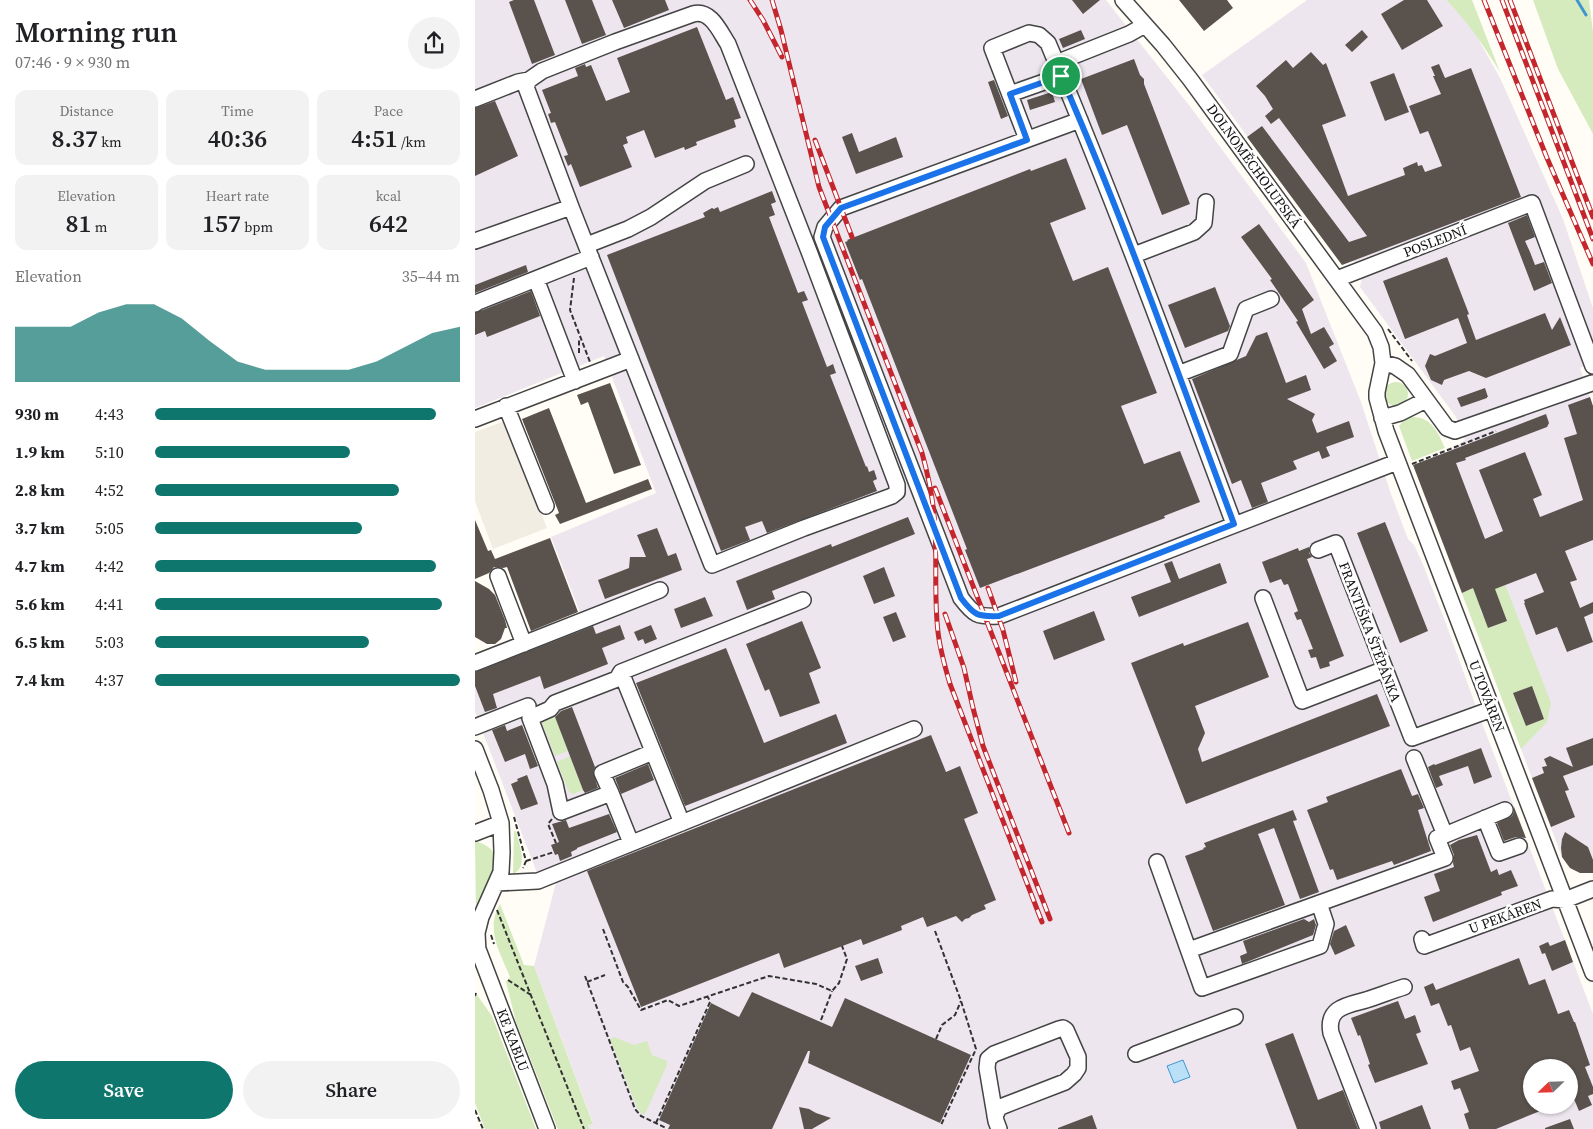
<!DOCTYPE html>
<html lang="en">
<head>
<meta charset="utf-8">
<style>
	:root { --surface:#fff; --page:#f2f2f2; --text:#202124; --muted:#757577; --accent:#0f766e }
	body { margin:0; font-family:"Source Serif 4",serif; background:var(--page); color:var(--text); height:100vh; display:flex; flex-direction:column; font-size:19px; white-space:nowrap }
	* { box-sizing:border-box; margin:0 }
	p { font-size:16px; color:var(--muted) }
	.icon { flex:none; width:28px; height:28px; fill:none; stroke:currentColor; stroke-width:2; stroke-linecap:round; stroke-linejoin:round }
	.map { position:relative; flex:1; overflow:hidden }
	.sheet { display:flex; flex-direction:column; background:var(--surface); width:475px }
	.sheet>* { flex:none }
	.needle { width:32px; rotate:247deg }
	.fabs { position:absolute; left:1048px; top:1059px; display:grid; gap:10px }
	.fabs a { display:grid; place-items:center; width:55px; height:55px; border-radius:50%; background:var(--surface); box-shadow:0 1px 4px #0004; font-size:25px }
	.pin { position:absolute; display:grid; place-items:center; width:42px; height:42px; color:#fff; margin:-21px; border:2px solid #fff; border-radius:50%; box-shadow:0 1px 5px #0007 }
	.round { display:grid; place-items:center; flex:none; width:52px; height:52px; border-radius:26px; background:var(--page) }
	.summary { display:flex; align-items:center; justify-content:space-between; height:85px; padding:0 15px }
	h1 { font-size:28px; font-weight:600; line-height:38px }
	.stats { display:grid; grid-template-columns:repeat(3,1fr); gap:8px; height:85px; padding:5px 15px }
	.stats div { display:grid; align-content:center; border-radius:12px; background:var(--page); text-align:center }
	.stats b { font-size:25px; font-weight:600 }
	.stats small { font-size:14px; font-weight:400 }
	.stats p { font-size:14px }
	.chart { height:140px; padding:10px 15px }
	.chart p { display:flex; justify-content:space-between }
	.chart svg { width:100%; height:90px; margin-top:5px; fill:var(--accent); opacity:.7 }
	.action { display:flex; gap:10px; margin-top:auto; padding:10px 15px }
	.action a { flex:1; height:58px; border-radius:30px; background:var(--accent); color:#fff; font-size:20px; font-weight:600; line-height:58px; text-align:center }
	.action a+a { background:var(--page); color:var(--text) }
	ul { padding:0 15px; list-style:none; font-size:16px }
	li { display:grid; grid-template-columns:80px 60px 1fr; align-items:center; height:38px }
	li i { height:12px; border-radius:6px; background:var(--accent) }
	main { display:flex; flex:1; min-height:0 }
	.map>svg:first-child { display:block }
	.industrial { fill:#eee6ef; fill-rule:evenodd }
	.green { fill:#d5ebbd; fill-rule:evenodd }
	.plaza { fill:#f1ede2 }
	.water { fill:#b9e0f7; stroke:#3f96cf }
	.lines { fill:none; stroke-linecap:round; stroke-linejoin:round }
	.stream { stroke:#3f96cf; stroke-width:3 }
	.building { fill:#5a524d }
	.minor-casing { stroke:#444; stroke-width:18 }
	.path { stroke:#333; stroke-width:2; stroke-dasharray:5 2.5; stroke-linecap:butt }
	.minor { stroke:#fff; stroke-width:15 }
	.rail-casing { stroke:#c4262e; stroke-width:5 }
	.rail { stroke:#fff; stroke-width:3; stroke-dasharray:9; stroke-linecap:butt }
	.route-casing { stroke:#fff; stroke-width:10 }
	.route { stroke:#1a73e8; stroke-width:6 }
	.labels { text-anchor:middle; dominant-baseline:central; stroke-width:5; stroke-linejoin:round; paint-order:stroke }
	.street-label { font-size:14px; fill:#111; stroke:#fff }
</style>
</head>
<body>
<main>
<section class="sheet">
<div class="summary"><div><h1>Morning run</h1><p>07:46 · 9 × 930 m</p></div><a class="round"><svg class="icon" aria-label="share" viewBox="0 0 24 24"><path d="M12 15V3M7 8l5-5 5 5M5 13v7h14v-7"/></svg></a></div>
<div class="stats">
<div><p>Distance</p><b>8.37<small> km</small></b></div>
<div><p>Time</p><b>40:36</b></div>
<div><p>Pace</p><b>4:51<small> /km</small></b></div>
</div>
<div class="stats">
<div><p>Elevation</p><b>81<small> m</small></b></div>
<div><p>Heart rate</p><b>157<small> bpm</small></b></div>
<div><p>kcal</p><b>642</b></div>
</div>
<div class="chart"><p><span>Elevation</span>35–44 m</p>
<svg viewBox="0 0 160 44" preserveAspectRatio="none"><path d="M0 44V17L10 17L20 17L30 10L40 6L50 6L60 13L70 24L80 34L90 38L100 38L110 38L120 38L130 34L140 27L150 20L160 17V44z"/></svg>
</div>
<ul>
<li><b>930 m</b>4:43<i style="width:92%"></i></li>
<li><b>1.9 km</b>5:10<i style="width:64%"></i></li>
<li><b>2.8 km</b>4:52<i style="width:80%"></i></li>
<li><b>3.7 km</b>5:05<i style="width:68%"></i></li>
<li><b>4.7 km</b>4:42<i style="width:92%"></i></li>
<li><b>5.6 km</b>4:41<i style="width:94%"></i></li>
<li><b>6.5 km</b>5:03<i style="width:70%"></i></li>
<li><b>7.4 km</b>4:37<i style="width:100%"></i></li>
</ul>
<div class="action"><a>Save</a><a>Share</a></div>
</section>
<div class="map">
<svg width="1118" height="1129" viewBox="0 0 1118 1129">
	<rect width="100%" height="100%" fill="#fffdf5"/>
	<path class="industrial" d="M0,0H631L717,109L831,263L886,402L916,494L933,539L939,545L947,562L970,621L1007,723L1118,1014V1129H115L113,1125L118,1123L59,966L82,879L62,873L0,712V667L109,623L76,537L181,493L129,356L0,408ZM1056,1068H1094V1105H1056Z
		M832,0H971L986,15L1000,33L1026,80L1088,219L1118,308V362L1105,368L1118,406V873H1105L1097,869L1087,857L938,465L976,450L990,440L981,417L885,287L887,278L879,261L867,265L727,75Z"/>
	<path class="green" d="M971,0H997L1025,72C1009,46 993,22 971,0Z
		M1058,0H1114L1118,32V134L1083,69Z
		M909 394a12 12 0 1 1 24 0a12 12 0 1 1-24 0Z
		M936,417C956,416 963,432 970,448L937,461L924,426L929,420Z
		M1025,571L1076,703L1072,722L1046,749L987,593L997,589L995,583ZM1019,589L1032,621L1014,628L1008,615H1007L1005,610ZM1057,686L1069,719L1051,726L1046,713H1044L1042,707H1043L1038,693Z
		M79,714L93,751L80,756L67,723L70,717Z
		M95,756L108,790L98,794L94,792L82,762Z
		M39,831H41C44,844 54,867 38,874Z
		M0,841C27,849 23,863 13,885C9,893 5,902 1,911Z
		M25,904L49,965L59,966L118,1124L113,1125L115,1129H83L82,1127L41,1022L31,982L35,977C25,952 10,930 25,904Z
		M0,992L17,1016L61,1129H10L0,1103Z
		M139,1037L159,1045L172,1041L177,1055L192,1061V1065L171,1112L168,1115L162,1108L135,1039Z"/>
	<path class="plaza" d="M30,421L72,528L18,549L0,501V432Z"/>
	<path class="water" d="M708,1060L715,1077L699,1083L692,1066Z"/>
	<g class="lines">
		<path class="stream" d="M1102,0L1111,15"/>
	</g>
	<path class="building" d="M39,0H59L80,55L57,64L34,2Z
		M90,0H117L131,35L107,44Z
		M137,0H190L194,10L149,28Z
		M597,0H625L608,14Z
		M704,0H752L758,8L729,31Z
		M929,0H952L968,26L927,50L906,14Z
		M222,27L251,100L258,97L266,118L259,120L261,127L221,142L222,145L210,150L209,147L180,158L169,130L151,137L153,143L148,145L157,167L105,187L96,164L93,166L89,156L93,155L80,122L76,123L73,114L76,113L67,90L103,76L100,68L110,64L111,67L116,65L131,101L155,92L142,58Z
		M606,30L610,39L588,48L584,39Z
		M887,30L893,37L877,52L870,45Z
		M836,52L848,65L851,63L871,116L847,125L873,196L930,175L928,168L942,162L943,166L947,165L950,172L967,166L953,131L945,134L934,106L966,94L958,76H960L956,67L964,64L970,78L996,68L1046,197L867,265L772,137L787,126L874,242L892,236L804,118L796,124L790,116L798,109L790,96L781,86L811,60L818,68Z
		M659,59L665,75L669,79V84L715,204L687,215L652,125L627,135L606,79Z
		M919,73L934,112L910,121L895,82Z
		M519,80L533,116L526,119L513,82Z
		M577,92L580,102L555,110L552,100Z
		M20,101L43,156L0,176V108Z
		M377,133L384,152L421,137L428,157L381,174L367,137Z
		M591,158L611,209L575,223L598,281L633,267L682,393L646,406L669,464L705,451L725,502L689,516L690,518L505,588L490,550L492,549L387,279L385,280L370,242L373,241L372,240L555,169L556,171Z
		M297,191L301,202L296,204L300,215L294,217L323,293L329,291L333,300L327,302L352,367L358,364L361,373L355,375L391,467L392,466L394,472L399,470L402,479L398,481L402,491L292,533L287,521L270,527L275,540L246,551L132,255L230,217L228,213L237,208L239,209L243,207L245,212Z
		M1052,215L1060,237L1050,241L1055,252L1060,265L1069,262L1077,283L1059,291L1033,223Z
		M784,224L839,300L827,309L836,334L849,327L859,344L854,347L862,361L849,369L821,322L823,321L795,280L797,279L766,237Z
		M972,257L994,314L992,315L1001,340L1070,313L1077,330L1085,317L1096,345L1011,378L994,371L969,380L967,385L956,380L950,366L955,354L960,356L992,343L983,318L930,339L908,281Z
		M51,265L53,272L0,293V285Z
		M740,287L755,326L753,331L710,348L693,305Z
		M56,291L65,316L12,337L10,331L0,335V313Z
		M792,332L811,383L831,375L836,390L812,399L840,414L837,420L842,433L874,421L879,437L851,447L855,456L847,459L844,451L818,461L822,469L786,483L793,502L777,508L766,480L757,484L717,379L771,356L781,336Z
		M135,383L166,465L139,474L113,402L106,405L102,395Z
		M1010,388L1013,397H1012V398L986,407L982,398Z
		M1115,397L1118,406V540L1090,551L1102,580L1095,582L1105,608L1118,602V613L1109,617L1118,642L1092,652L1082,627L1061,635L1049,603H1050L1049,600L1069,592L1061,573L1020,589L1032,621L1013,628L998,588L987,593L938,465L1071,414L1074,423L1072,427L990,458L991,460L981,463L1010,539L1028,531L1004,470L1050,452L1067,495L1058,499L1065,517L1108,500L1089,438L1102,434L1093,405Z
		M74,408L111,503L173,479L177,489L85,524L80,515L84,513L47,419Z
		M433,517L440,534L297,591L300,599L272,610L261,581L356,544L357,547Z
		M0,520L13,551L16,550L20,559L75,538L103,612L56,631L32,567L28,568L19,567L14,573L0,579Z
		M910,522L953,631L925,643L882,533Z
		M182,528L193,556L201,553L207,570L130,599L123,580L154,568L155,557H171L162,535Z
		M834,547V553L837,557L832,559L869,656L854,662L855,666L845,669L841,657L836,658L833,650L838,649L826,619L822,620L819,613L823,611L813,584L809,585L806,579L795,583L787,562L823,548L824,551Z
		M697,561L704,579L745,563L752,583L664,617L656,597L696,582L689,564Z
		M409,567L420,596L399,604L388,576Z
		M0,581L14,589L20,595L30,620L32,628H30L26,639L20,644H12L0,637Z
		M230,597L238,616L206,628L199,609Z
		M619,611L630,640L579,660L568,631Z
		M421,612L431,637L418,642L408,617Z
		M327,621L346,668L334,673L345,703L305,717L294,689L290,691L271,644Z
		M773,622L794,677L720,706L730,733L723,749L727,762L902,694L915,726L711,804L656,663L708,643L709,646Z
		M145,625L150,639L127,648L133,664L69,689L65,676L18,694L22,708L10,712L0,686V672L118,626L121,634Z
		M176,625L182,639L170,644L168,639L163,641L159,632Z
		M251,648L289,743L361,714L372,743L210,806L161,683Z
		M1057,686L1069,719L1051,726L1038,693Z
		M97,707L120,767L118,772L123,788L110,793L108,790L80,717L86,711Z
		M30,725L32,731L47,725L63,766L55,769L50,754L30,762L17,730Z
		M456,735L471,772L485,766L503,813L489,819L521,900L509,905L511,909L497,915L494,918L490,919L487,922L481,916L452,927L448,917L426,926L427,930L388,945L386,939L309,968L304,953L166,1007L112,871Z
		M1118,738V765L1088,776L1094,790L1090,791L1100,817L1076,827L1057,778L1069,773L1067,767L1072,766L1069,759L1075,756L1098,767L1091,748Z
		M1006,748L1017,777L999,784L993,766L964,776L968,785L961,788L953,767L959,764L960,765Z
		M173,764L179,780L146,794L140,778Z
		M926,769L937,796L943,794L949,808L943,810L956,851L919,865L917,861L862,880L858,869L855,870L832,810L853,802L851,797Z
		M52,775L63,804L46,810L36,784L43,781L42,779Z
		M1039,807L1051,838L1041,837L1029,841L1022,823L1037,816L1039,812Z
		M818,810L822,820L818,821L844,892L825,899L799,828L783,834L810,905L738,931L710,856L729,849L728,848L731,847L729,843Z
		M134,814L142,832L102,848V849L96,852L97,856L85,861L83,854L80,855L76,845L84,842L77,824L91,820L94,828Z
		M1090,832L1113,847L1118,860V873H1105L1095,868L1092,864L1087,857L1086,848L1087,839Z
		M1002,835L1016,872L1022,869L1024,875L1036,870L1043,886L1026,892L1027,895L958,922L949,897L965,891L959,874L979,867L978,863L979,855L975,845L984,840Z
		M829,919L834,922L839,919L841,925L838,935L767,964L765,956L772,953L768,941Z
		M871,925L880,946L860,955L855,944L859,931Z
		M1090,940L1098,962L1077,971L1070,953L1067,954L1064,946L1073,942L1075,946Z
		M403,958L408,973L386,981L380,966Z
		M1044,958L1054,985L1070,979L1083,1014L1094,1010L1099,1022H1100L1115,1065L1110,1067L1118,1087V1094L1113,1096L1117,1105L1104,1111L1099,1099L1094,1101V1068H1056V1105H1080L1021,1129H994L989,1114L994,1112L985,1088L979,1090L976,1081L1004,1071L995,1047L985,1051L976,1025L973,1026L964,1003L956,1006L949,987L958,983L961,990Z
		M277,992L357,1027L370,998L496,1055L465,1123L333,1063L335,1051H333L297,1129H193L195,1125L184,1120L236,1003L264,1017Z
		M923,1001L930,1019L940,1015L946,1032L941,1034L953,1064L900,1083L893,1065L895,1064L885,1035L883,1036L876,1018Z
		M818,1033L843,1100L868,1090L883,1129H822L790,1044Z
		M947,1105L956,1129H906L904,1122Z
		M324,1107L334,1109L341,1113L356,1118L337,1129H329Z
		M617,1115L622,1129H583V1128Z
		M1095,1119L1099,1129H1070V1128Z"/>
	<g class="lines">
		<defs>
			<path id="minor" d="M648,0L688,45L715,79L900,332L906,347L908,363L902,392V398L911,431L1118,973
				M581,63L654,34L670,25
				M535,94L586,76
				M0,99L43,82L54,80
				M605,120L366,208L350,227L347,237L486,598C499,615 502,617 524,616L922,462
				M552,139L517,48L554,33L564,35L573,43C640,202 699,363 759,524
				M0,241L96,207L237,565L329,528L417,496L422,492V485L335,254L253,44C245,32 236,9 218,14L140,42L67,71L54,80L51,87L96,207
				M112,245L153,229L176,217L230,181L271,164
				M659,255L719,232L729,223L731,202
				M61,279L100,381
				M862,279L1057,203L1118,366
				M0,304L3,302L116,257
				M908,363L920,366L933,375L969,424L972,428L980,431L1117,383
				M703,374L755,354L771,309L796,299
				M31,406L71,506
				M907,418L925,413L951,400
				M0,419L156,359
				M843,550L861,543L937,738L1017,709
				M23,576L49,644
				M788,598L827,701L910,669
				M0,663L185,590
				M146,672L207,823
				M0,727L53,706
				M0,749L16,790L26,823L27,852L26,872L6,917L2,933L3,952
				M136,793L127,773L178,752
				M1010,818L1024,853L1044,846
				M0,833L26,823
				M970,835L1030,810
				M156,843L136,793L86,812L80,784L55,718L75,709L80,703L142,679L146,672L328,600
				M682,862L727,988L845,946L851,924L844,903
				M22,883L63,881L439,729
				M947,939L949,946L1077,899L1090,900L1118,889
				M1,944L72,1129
				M714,950L970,858L962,838L970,835L939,758
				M661,1054L760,1017
				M520,1116L524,1108L528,1106L590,1082L599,1074L603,1068V1057L591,1030L588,1028L584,1029L519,1054L513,1059L512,1068L521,1121L524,1129
				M893,1129L856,1033C851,1007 873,1005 891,1000C904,996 916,991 929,987"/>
		</defs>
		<use href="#minor" class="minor-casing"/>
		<path class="path" d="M99,278L95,310L115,362
			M913,329L937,361
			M104,353V338
			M937,464L1021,431
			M39,817L51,861L48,868
			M77,819L73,824L81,843
			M51,861L79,852
			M22,910L109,1129
			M128,929L148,982L153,987L166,1010L193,1000L204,1006L294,976L341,984L357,991L364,983L372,959L367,946
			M460,931L486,1001L501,1049L466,1125
			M16,935L19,944
			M110,976L160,1109L166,1116L191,1128V1129
			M33,980L56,995
			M112,982L130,975
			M0,996L1,993
			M346,1020L357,991
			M461,1039L467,1025L480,1015L486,1001
			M0,1110L8,1129
			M181,1123L235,1002L233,997"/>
		<use href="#minor" class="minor"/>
		<defs>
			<path id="rail" d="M275,0L288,20L307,57
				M297,0L306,30L344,187L447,453C454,478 459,503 460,529C462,563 459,598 463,632C465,650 470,667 475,684L567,922
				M1009,0L1072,158L1118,264
				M1027,0L1118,239
				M1035,0L1118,217
				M340,140L377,237
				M460,488L594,833
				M513,588L528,630L541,682
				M470,614L489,668L498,708L508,746L575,919"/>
		</defs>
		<use href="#rail" class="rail-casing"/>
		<use href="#rail" class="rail"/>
	</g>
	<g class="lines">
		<defs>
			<path id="route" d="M586,76C650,222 703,374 759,524L524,616C502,617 499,615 486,598L348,237L350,227L366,208L552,140L535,94Z"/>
		</defs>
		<use href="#route" class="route-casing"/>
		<use href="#route" class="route"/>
	</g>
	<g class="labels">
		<g class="street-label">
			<text transform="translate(779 166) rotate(54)">DOLNOMĚCHOLUPSKÁ</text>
			<text transform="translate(960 241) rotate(-21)">POSLEDNÍ</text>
			<text transform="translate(895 632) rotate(69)">FRANTIŠKA ŠTĚPÁNKA</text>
			<text transform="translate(1012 696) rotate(69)">U TOVÁREN</text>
			<text transform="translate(1030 916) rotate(-20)">U PEKÁREN</text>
			<text transform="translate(38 1040) rotate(69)">KE KABLU</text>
		</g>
	</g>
</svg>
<div class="fabs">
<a><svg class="needle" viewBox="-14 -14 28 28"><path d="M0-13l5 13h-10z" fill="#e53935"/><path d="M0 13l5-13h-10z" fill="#757577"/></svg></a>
</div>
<div class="pin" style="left:586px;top:76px;background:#1e9e55"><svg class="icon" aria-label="arrive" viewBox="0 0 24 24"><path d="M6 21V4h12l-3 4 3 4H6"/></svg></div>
</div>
</main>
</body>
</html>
